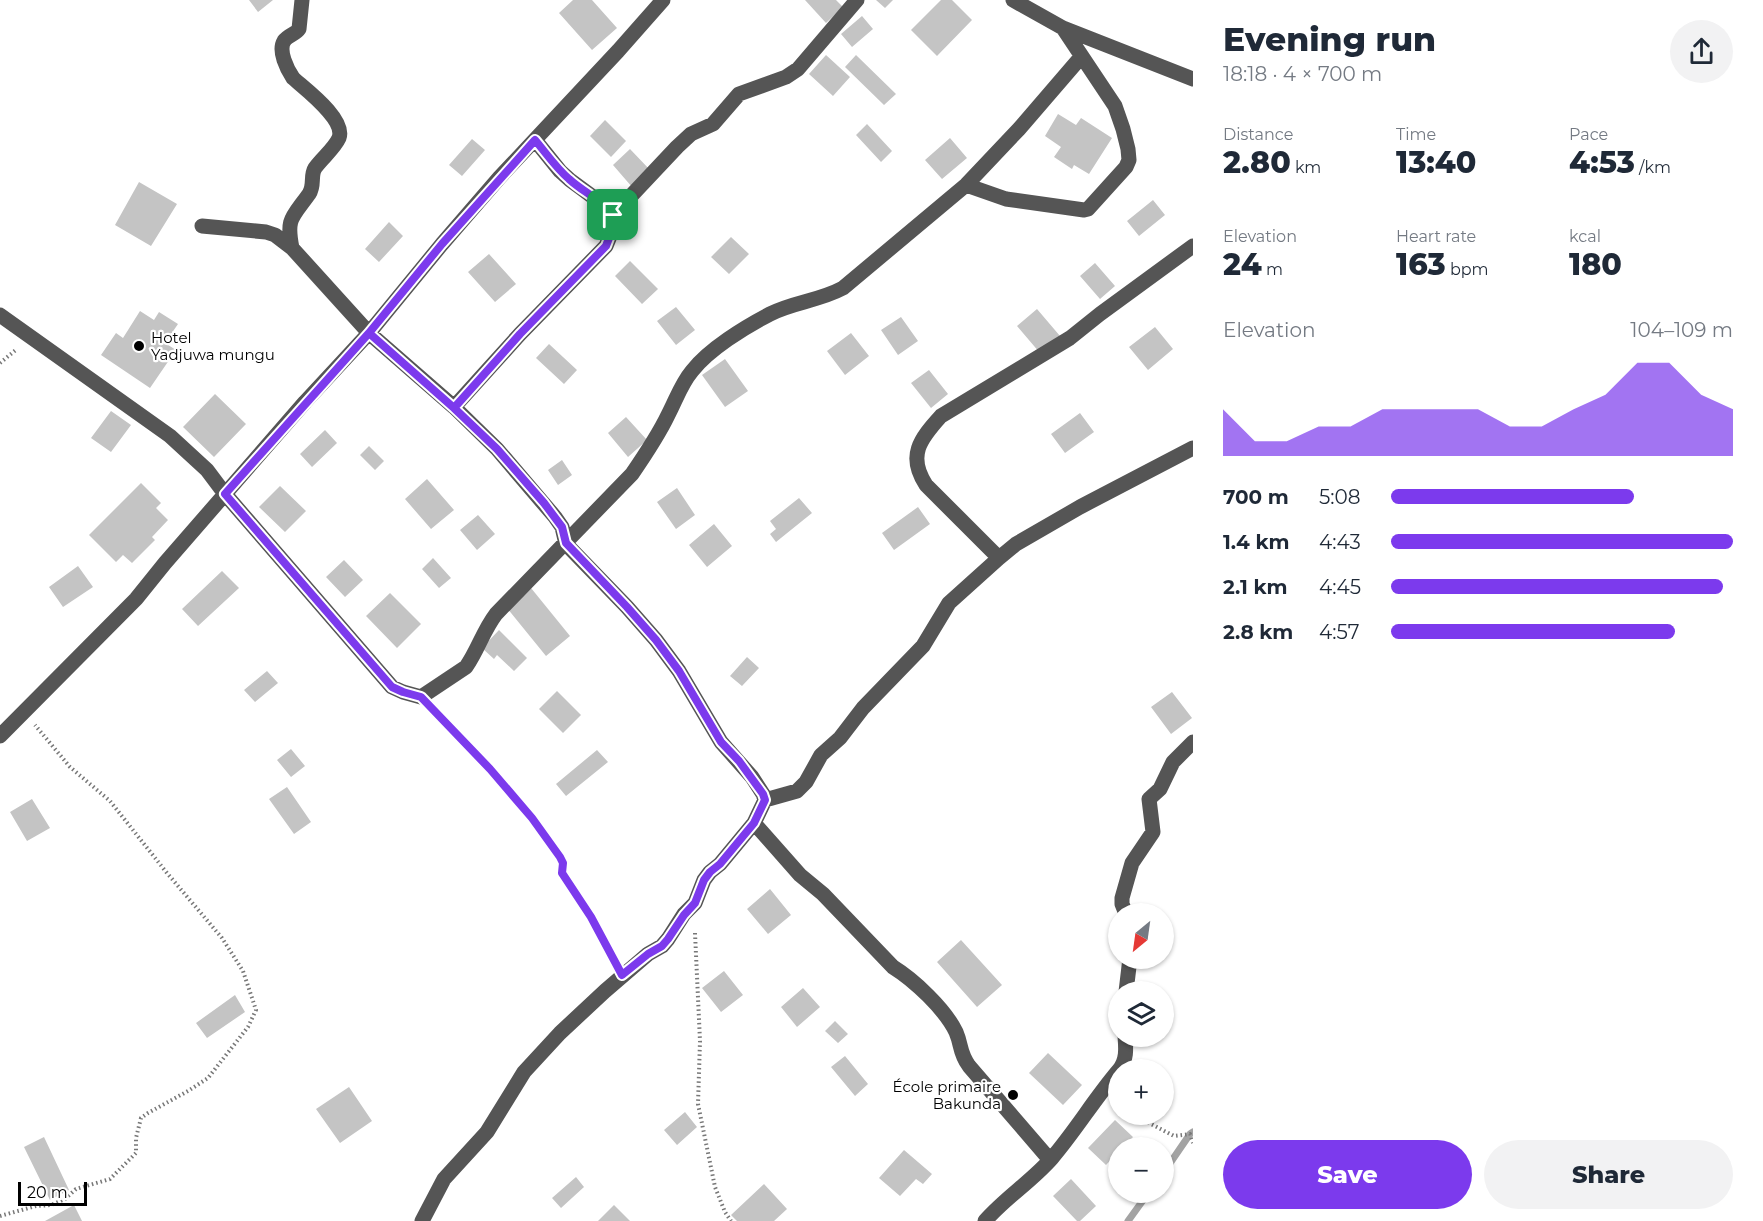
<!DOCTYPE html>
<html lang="en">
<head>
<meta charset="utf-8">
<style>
	:root { --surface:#fff; --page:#f2f2f3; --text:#1f2937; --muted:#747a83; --accent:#7c3aed }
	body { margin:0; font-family:Montserrat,sans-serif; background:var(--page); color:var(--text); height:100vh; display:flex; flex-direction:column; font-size:22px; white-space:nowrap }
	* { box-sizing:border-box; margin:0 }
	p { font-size:20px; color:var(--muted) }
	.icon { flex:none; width:33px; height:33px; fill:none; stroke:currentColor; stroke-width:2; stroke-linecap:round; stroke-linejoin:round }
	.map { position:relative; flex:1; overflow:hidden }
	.sheet { display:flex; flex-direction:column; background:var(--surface); width:570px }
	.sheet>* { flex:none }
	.needle { width:39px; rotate:209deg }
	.fabs { position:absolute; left:1108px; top:903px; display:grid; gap:12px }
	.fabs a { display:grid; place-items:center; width:66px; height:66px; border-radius:50%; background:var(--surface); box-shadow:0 2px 4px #0004; font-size:30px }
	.scale { position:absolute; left:18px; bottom:15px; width:69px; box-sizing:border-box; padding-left:6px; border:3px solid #000; border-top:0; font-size:16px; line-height:21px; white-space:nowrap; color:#000; -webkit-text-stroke:4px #fff; paint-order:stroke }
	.pin { position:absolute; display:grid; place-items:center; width:51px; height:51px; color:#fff; margin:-26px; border-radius:12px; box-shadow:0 3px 9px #0006 }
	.round { display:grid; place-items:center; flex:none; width:63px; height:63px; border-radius:32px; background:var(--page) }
	.headline { display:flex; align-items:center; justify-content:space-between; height:102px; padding:0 30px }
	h1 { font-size:33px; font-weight:800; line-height:45px }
	.figures { display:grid; grid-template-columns:repeat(3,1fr); gap:9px; height:102px; padding:6px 30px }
	.figures div { display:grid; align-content:center }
	.figures b { font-size:30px; font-weight:800 }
	.figures small { font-size:16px; font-weight:400 }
	.figures p { font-size:16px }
	.chart { height:168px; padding:12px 30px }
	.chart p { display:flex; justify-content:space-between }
	.chart svg { width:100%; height:108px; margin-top:6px; fill:var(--accent); opacity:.7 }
	.cta { display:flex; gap:12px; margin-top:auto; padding:12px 30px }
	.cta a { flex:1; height:69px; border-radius:36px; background:var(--accent); color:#fff; font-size:24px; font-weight:800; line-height:69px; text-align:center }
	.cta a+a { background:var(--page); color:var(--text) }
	ul { padding:0 30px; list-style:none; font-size:20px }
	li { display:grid; grid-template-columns:96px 72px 1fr; align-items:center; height:45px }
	li i { height:15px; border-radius:8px; background:var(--accent) }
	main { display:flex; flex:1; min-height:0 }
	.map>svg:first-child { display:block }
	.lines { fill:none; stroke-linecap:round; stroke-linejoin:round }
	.stream { stroke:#a3a3a3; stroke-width:7 }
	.building { fill:#c4c4c4 }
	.path { stroke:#777; stroke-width:4; stroke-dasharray:1.5 3; stroke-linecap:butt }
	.minor { stroke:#555; stroke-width:15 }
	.route-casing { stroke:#fff; stroke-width:12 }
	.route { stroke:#7c3aed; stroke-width:8 }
	.poi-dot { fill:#000; stroke:#fff; stroke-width:2 }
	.labels { text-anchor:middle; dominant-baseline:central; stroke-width:4.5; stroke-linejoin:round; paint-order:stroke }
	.poi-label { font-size:15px; fill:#000; stroke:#fff; text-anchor:start }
</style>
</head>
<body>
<main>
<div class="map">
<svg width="1193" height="1221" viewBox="0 0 1193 1221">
	<rect width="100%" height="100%" fill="#fff"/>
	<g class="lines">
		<path class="stream" d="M1164,1172L1190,1134L1193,1132
			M1128,1221L1149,1192"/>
	</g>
	<path class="building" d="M249,0H273L258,12Z
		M573,0H592L617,28L592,50L559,13Z
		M805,0H836L843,7L826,23Z
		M876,0H893L885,8Z
		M941,0H952L972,20L937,56L911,30Z
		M862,16L873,29L852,47L841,34Z
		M826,55L850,77L833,96L809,74Z
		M856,55L896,94L884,105L845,67Z
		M1058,114L1076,125L1081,118L1112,138L1089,174L1074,165L1072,169L1054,157L1061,147L1045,136Z
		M605,120L626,141L611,157L590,136Z
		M867,124L892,151L881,162L856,135Z
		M950,138L967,158L942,179L925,160Z
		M472,139L485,150L462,176L449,165Z
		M630,149L650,170L632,187L613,165Z
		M139,182L177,204L151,246L115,225Z
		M1153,200L1165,215L1139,236L1127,221Z
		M389,222L403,236L379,262L365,249Z
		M731,237L749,254L729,274L711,257Z
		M489,254L516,284L495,302L468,272Z
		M630,261L658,289L642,304L615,276Z
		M1095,263L1115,286L1100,299L1080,276Z
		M676,307L695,330L676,345L657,321Z
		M1037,309L1060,336L1040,353L1017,326Z
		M140,311L154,320L159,312L178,324L165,343L176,350L150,388L101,355L116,333L123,338Z
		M901,317L918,341L898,355L881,330Z
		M1155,327L1173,349L1148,370L1129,347Z
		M851,333L869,356L845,375L827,351Z
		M549,344L577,370L564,384L536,358Z
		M725,359L748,391L725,407L702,375Z
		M929,370L948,394L931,408L911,383Z
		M215,394L246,424L214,457L183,427Z
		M111,411L131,425L111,452L91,438Z
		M1080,413L1094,432L1065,453L1051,434Z
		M626,417L647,440L628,457L608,433Z
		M325,430L337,443L312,467L300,454Z
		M369,446L384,461L375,470L360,455Z
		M562,460L572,475L558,485L548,470Z
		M427,479L454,510L431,529L405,499Z
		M141,483L161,503L156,508L168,520L152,537L155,540L132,563L123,555L116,562L89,535Z
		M280,486L306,511L285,532L259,507Z
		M677,488L695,515L676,529L657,502Z
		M799,498L812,513L776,542L770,534L776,529L770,521Z
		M918,507L930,524L894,550L882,533Z
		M478,515L495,534L477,550L460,530Z
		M714,524L732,546L707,567L689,545Z
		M433,558L451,578L439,588L422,569Z
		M344,560L363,580L345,597L326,577Z
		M78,566L93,587L63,607L49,587Z
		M222,571L239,588L198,626L182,609Z
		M531,588L570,636L546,656L507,608Z
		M390,593L421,624L397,648L366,616Z
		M499,630L527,658L514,671L497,655L494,659L482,648Z
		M747,657L759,668L742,686L730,676Z
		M267,671L278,683L255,702L244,690Z
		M557,691L581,715L563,733L539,709Z
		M1172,692L1192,718L1171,734L1151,707Z
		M291,749L305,766L291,777L277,760Z
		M597,750L608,762L566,796L556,784Z
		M287,787L311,822L294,834L269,799Z
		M32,799L50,828L27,841L10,812Z
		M770,889L791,915L768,934L747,909Z
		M961,940L1002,985L977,1007L937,962Z
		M724,971L743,995L721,1012L702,988Z
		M803,988L820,1007L797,1027L781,1007Z
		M235,995L245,1012L207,1038L196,1023Z
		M835,1021L848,1034L838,1043L825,1031Z
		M1048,1053L1082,1085L1063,1105L1029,1073Z
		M845,1056L868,1084L855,1096L831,1067Z
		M349,1087L372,1121L340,1143L316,1109Z
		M685,1112L697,1127L677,1145L664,1130Z
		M1115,1120L1133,1137L1123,1148H1119V1151L1106,1165L1088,1148Z
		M44,1137L69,1190L50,1200L24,1147Z
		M904,1150L932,1174L923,1184L916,1179L900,1196L879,1178Z
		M576,1177L584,1187L561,1208L552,1198Z
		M1071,1179L1096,1206L1080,1221H1077L1053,1196Z
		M764,1184L787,1209L774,1221H737L731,1215Z
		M74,1205L82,1221H45Z
		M614,1205L630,1221H598Z"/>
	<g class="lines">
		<path class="path" d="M0,363L17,349
			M434,711L490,769L532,818L560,857L563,863L562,873L591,917L613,959
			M695,933L700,1041L698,1104L715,1187L725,1212L731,1221
			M1132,1114L1174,1136L1190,1134L1193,1143
			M0,1216L36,1206L51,1205L65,1199L76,1189L110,1179L136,1153V1138L141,1118L148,1113L188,1091L208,1078L248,1027L256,1010L243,971L222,938L167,873L110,801L70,767L35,725"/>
		<path class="minor" d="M1013,0L1063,28L1193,79
			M966,185L1006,199L1084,210L1088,209L1126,167L1129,160L1128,149L1123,129L1115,106L1063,28
			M613,215L677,147L691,134L713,124L739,94L786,77L798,69L857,0
			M202,226L266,232L275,235L292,248L369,333L454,407L497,449L555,517L562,527L566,544L627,607L656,640L679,671L721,742L752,777L763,794L765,800
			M292,248C286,218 292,218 309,194C315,185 310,176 315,168C322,158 334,149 339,138C346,119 305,89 293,78C287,69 278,51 284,41C288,35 296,34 299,29L302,0
			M0,315L170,436L207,470L225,494L392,687L403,692L421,697L466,667C478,650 483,631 496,614L632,474C645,455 658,436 668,415C676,400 681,384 692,371C709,349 745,327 770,314C793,302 819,301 843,288L966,185L1019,129L1081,57
			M454,407L520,334L606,246L614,226L613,215L608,208L570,180L560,171L535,140
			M999,558L926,485C907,456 920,439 941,416L1070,338L1100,314L1193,246
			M0,736L136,599L165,563L305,402L369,333L442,244L499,178L618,51L663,0
			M754,823L800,875L823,894L893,967C914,980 945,1009 956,1032C962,1046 959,1052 969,1066L1050,1160
			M1126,914L1122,904V898L1132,863L1153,832L1149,799L1160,789L1173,762L1193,742
			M1126,992L1130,958
			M1119,1070C1127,1060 1126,1049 1125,1036
			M422,1221L444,1179L487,1132L524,1072L560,1033L605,991L648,954L662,946L668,939L684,914L695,903L704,880L710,872L720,864L754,823L765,800L797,791L806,782L821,755L840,738L863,708L923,646L949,603L999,558L1016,544L1080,507L1193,448
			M985,1221C1005,1198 1032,1181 1052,1158C1076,1130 1095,1098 1119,1070"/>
	</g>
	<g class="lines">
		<defs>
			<path id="route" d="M613,215C602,200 583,192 569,179C556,168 546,153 535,140L442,244L369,333L454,408L497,449L544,503L562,527L566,543L627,607L656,640L679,671L721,742L739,761L763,794L765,800L754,823L720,864L710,872L704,880L695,903L684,915L668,939L662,946L648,954L622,975L591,917L562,873L563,863L560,857L532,818L490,769L421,697L403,692L392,687L225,494L369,333L454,408L520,334L606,246L614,225L613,215"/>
		</defs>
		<use href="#route" class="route-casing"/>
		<use href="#route" class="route"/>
	</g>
	<g class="poi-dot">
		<circle cx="139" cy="346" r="6"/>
		<circle cx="1013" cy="1095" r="6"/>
	</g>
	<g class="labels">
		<g class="poi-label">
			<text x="151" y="337">Hotel<tspan x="151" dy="17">Yadjuwa mungu</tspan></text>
			<text x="1001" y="1086" text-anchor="end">École primaire<tspan x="1001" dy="17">Bakunda</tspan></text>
		</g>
	</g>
</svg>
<div class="fabs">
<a><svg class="needle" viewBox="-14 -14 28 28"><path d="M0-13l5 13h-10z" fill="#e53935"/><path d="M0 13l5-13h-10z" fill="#747a83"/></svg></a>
<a><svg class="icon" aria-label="layers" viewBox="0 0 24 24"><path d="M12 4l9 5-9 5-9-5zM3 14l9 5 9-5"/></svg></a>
<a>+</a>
<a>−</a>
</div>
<div class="scale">20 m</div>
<div class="pin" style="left:613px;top:215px;background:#1e9e55"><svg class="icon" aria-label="arrive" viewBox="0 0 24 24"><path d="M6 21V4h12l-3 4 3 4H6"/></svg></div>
</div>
<section class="sheet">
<div class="headline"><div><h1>Evening run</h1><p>18:18 · 4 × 700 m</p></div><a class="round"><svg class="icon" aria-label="share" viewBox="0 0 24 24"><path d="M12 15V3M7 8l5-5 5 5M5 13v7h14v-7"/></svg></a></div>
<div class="figures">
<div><p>Distance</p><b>2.80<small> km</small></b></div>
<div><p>Time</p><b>13:40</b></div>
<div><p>Pace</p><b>4:53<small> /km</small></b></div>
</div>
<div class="figures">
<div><p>Elevation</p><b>24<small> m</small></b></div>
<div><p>Heart rate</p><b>163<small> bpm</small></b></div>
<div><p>kcal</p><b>180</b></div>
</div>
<div class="chart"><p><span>Elevation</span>104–109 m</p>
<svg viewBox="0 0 160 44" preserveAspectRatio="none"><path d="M0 44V25L10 38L20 38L30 32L40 32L50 25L60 25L70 25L80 25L90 32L100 32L110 25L120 19L130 6L140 6L150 19L160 25V44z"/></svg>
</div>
<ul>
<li><b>700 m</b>5:08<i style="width:71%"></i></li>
<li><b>1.4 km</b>4:43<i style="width:100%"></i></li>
<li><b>2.1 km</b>4:45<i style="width:97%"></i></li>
<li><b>2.8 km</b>4:57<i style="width:83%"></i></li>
</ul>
<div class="cta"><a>Save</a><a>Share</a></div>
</section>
</main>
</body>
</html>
